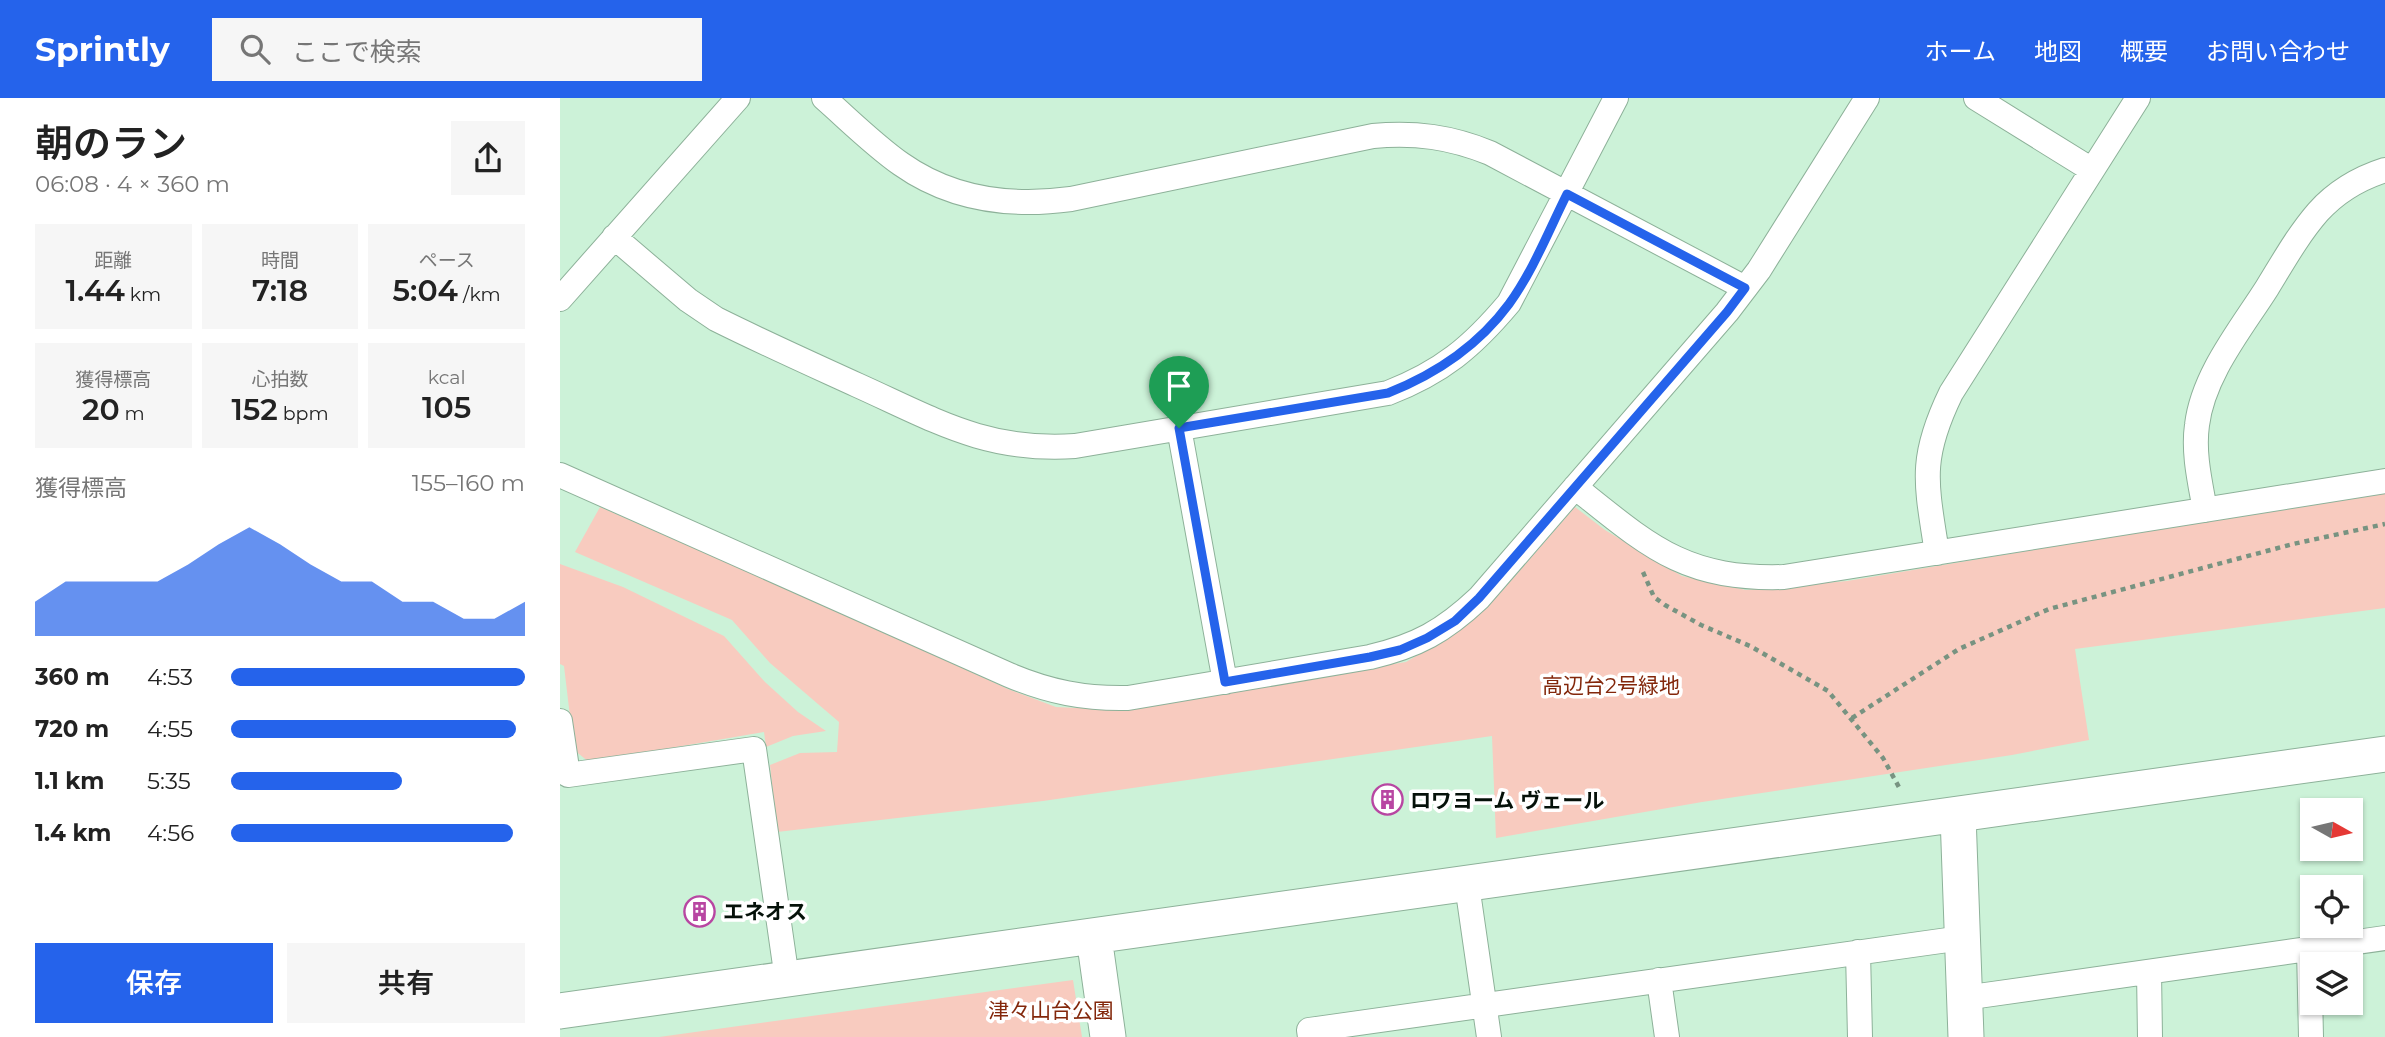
<!DOCTYPE html>
<html lang="ja">
<head>
<meta charset="utf-8">
<style>
	:root { --surface:#fff; --page:#f6f6f6; --text:#222; --muted:#767676; --accent:#2563eb }
	body { margin:0; font-family:Montserrat,"Noto Sans JP",sans-serif; background:var(--page); color:var(--text); height:100vh; display:flex; flex-direction:column; font-size:26px; white-space:nowrap }
	* { box-sizing:border-box; margin:0 }
	p { font-size:23px; color:var(--muted) }
	.icon { flex:none; width:38px; height:38px; fill:none; stroke:currentColor; stroke-width:2; stroke-linecap:round; stroke-linejoin:round }
	.map { position:relative; flex:1; overflow:hidden }
	.panel { display:flex; flex-direction:column; background:var(--surface); width:560px }
	.panel>* { flex:none }
	.needle { width:46px; rotate:98deg }
	.fabs { position:absolute; left:1740px; top:700px; display:grid; gap:14px }
	.fabs a { display:grid; place-items:center; width:63px; height:63px; border-radius:0px; background:var(--surface); box-shadow:0 2px 5px #0004; font-size:35px }
	.pin { position:absolute; display:grid; place-items:center; width:60px; height:60px; color:#fff; margin:-72px -30px; border-radius:50% 50% 50% 0; rotate:-45deg; box-shadow:0 0 7px #0007 }
	.pin .icon { rotate:45deg }
	.round { display:grid; place-items:center; flex:none; width:74px; height:74px; border-radius:0px; background:var(--page) }
	.overview { display:flex; align-items:center; justify-content:space-between; height:119px; padding:0 35px }
	h1 { font-size:38px; font-weight:600; line-height:52px }
	.figures { display:grid; grid-template-columns:repeat(3,1fr); gap:10px; height:119px; padding:7px 35px }
	.figures div { display:grid; align-content:center; border-radius:0px; background:var(--page); text-align:center }
	.figures b { font-size:30px; font-weight:600 }
	.figures small { font-size:19px; font-weight:400 }
	.figures p { font-size:19px }
	.chart { height:196px; padding:14px 35px }
	.chart p { display:flex; justify-content:space-between }
	.chart svg { width:100%; height:126px; margin-top:7px; fill:var(--accent); opacity:.7 }
	.cta { display:flex; gap:14px; margin-top:auto; padding:14px 35px }
	.cta a { flex:1; height:80px; border-radius:0px; background:var(--accent); color:#fff; font-size:28px; font-weight:600; line-height:80px; text-align:center }
	.cta a+a { background:var(--page); color:var(--text) }
	ul { padding:0 35px; list-style:none; font-size:23px }
	li { display:grid; grid-template-columns:112px 84px 1fr; align-items:center; height:52px }
	li i { height:18px; border-radius:9px; background:var(--accent) }
	header { display:flex; align-items:center; gap:42px; box-sizing:border-box; height:98px; padding:0 35px; background:var(--accent); color:#fff }
	header strong { font-size:33px }
	nav { display:flex; gap:38px; margin-inline-start:auto; font-size:24px }
	.search { width:490px; height:63px; background:var(--page); display:flex; align-items:center; gap:18px; box-sizing:border-box; padding:0 24px; border-radius:0px; color:var(--muted); font-size:26px }
	main { display:flex; flex:1; min-height:0 }
	.map>svg:first-child { display:block }
	.green { fill:#f8cbbf }
	.lines { fill:none; stroke-linecap:round; stroke-linejoin:round }
	.street-casing { stroke:#8db199; stroke-width:26 }
	.secondary-casing { stroke:#8db199; stroke-width:37 }
	.path { stroke:#789381; stroke-width:4.5; stroke-dasharray:5 5; stroke-linecap:butt }
	.street { stroke:#fff; stroke-width:24 }
	.secondary { stroke:#fff; stroke-width:35 }
	.route-casing { stroke:#fff; stroke-width:14 }
	.route { stroke:#2563eb; stroke-width:9 }
	.labels { text-anchor:middle; dominant-baseline:central; stroke-width:7; stroke-linejoin:round; paint-order:stroke }
	.park-label { font-size:21px; fill:#83270b; stroke:#fff }
	.poi-label { font-size:21px; font-weight:bold; fill:#051109; stroke:#fff; text-anchor:start }
</style>
</head>
<body>
<header>
<strong>Sprintly</strong>
<div class="search"><svg class="icon" aria-label="search" viewBox="0 0 24 24"><circle cx="10" cy="10" r="6"/><path d="M15 15l6 6"/></svg>ここで検索</div>
<nav><a>ホーム</a><a>地図</a><a>概要</a><a>お問い合わせ</a></nav>
</header>
<main>
<section class="panel">
<div class="overview"><div><h1>朝のラン</h1><p>06:08 · 4 × 360 m</p></div><a class="round"><svg class="icon" aria-label="share" viewBox="0 0 24 24"><path d="M12 15V3M7 8l5-5 5 5M5 13v7h14v-7"/></svg></a></div>
<div class="figures">
<div><p>距離</p><b>1.44<small> km</small></b></div>
<div><p>時間</p><b>7:18</b></div>
<div><p>ペース</p><b>5:04<small> /km</small></b></div>
</div>
<div class="figures">
<div><p>獲得標高</p><b>20<small> m</small></b></div>
<div><p>心拍数</p><b>152<small> bpm</small></b></div>
<div><p>kcal</p><b>105</b></div>
</div>
<div class="chart"><p><span>獲得標高</span>155–160 m</p>
<svg viewBox="0 0 160 44" preserveAspectRatio="none"><path d="M0 44V32L10 25L20 25L30 25L40 25L50 19L60 12L70 6L80 12L90 19L100 25L110 25L120 32L130 32L140 38L150 38L160 32V44z"/></svg>
</div>
<ul>
<li><b>360 m</b>4:53<i style="width:100%"></i></li>
<li><b>720 m</b>4:55<i style="width:97%"></i></li>
<li><b>1.1 km</b>5:35<i style="width:58%"></i></li>
<li><b>1.4 km</b>4:56<i style="width:96%"></i></li>
</ul>
<div class="cta"><a>保存</a><a>共有</a></div>
</section>
<div class="map">
<svg width="1825" height="939" viewBox="0 0 1825 939">
	<rect width="100%" height="100%" fill="#ccf2d8"/>
	<path class="green" d="M1825,393V510L1515,551L1529,642L1452,657L1142,704L936,740L932,638L483,703L217,734L210,667L240,655L277,654L279,624L210,565L172,522L15,454L40,409L261,505L448,591L496,609L539,611L846,564L900,532L942,493L1015,409L1045,432L1122,478L1186,492L1287,483Z
		M0,466L63,489L164,538L205,584L238,614L266,633L233,638L206,649L204,634L29,664L14,652L4,568L0,566Z
		M513,882L522,939H99Z"/>
	<g class="lines">
		<defs>
			<path id="street" d="M264,0C289,22 314,47 341,66C392,102 452,109 511,101L813,38C855,34 891,39 930,55L1185,190
				M1416,0L1532,72
				M54,139L128,202L156,221C202,244 249,265 297,287C375,322 426,354 515,348L828,295C882,274 912,249 949,205L1056,0
				M0,201L178,0
				M619,330L665,584
				M0,377L449,577C489,594 525,601 568,600L810,559C857,548 884,533 919,500L1167,214L1199,172L1307,0
				M1015,389C1089,448 1124,482 1224,479L1825,383
				M1645,412C1640,384 1633,355 1637,327C1643,277 1681,231 1707,190C1723,164 1738,137 1758,114C1776,94 1800,80 1825,72
				M1377,455C1366,384 1359,361 1391,295L1578,0
				M0,623L8,677L194,651L227,881
				M907,787L929,939
				M1749,851L1751,939
				M1298,854L1300,939
				M1589,874L1590,939
				M1099,882L1107,939
				M1404,900L1825,840
				M750,939L749,932L1402,840"/>
			<path id="secondary" d="M1398,717L1406,939
				M534,839L548,939
				M0,913L1825,656"/>
		</defs>
		<use href="#street" class="street-casing"/>
		<use href="#secondary" class="secondary-casing"/>
		<path class="path" d="M1083,474L1094,499L1105,507L1141,527L1190,548L1268,593L1323,660L1340,691
			M1292,620L1399,551L1489,511L1733,446L1825,426"/>
		<use href="#street" class="street"/>
		<use href="#secondary" class="secondary"/>
	</g>
	<g class="lines">
		<defs>
			<path id="route" d="M1007,96L1185,190L1167,214L919,500L895,523L867,540L840,552L810,559L665,584L619,330L828,295C876,276 918,248 949,206C973,173 989,132 1007,96Z"/>
		</defs>
		<use href="#route" class="route-casing"/>
		<use href="#route" class="route"/>
	</g>
	<defs>
		<symbol id="building-ring" viewBox="-11 -11 22 22"><circle r="9.5" fill="#fff" stroke="#b846a2" stroke-width="1.5"/><path d="M-4-6H4V6H1V3H-1V6H-4ZM-2.5-4.3h1.7v1.8h-1.7ZM.8-4.3h1.7v1.8H.8ZM-2.5-1h1.7V.8h-1.7ZM.8-1h1.7V.8H.8Z" fill="#b846a2"/></symbol>
	</defs>
	<g fill-rule="evenodd">
		<use href="#building-ring" x="810" y="684" width="35" height="35"/>
		<use href="#building-ring" x="122" y="796" width="35" height="35"/>
	</g>
	<g class="labels">
		<g class="park-label">
			<text x="1051" y="587">高辺台2号緑地</text>
			<text x="491" y="912">津々山台公園</text>
		</g>
		<g class="poi-label">
			<text x="850" y="702">ロワヨーム ヴェール</text>
			<text x="163" y="813">エネオス</text>
		</g>
	</g>
</svg>
<div class="fabs">
<a><svg class="needle" viewBox="-14 -14 28 28"><path d="M0-13l5 13h-10z" fill="#e53935"/><path d="M0 13l5-13h-10z" fill="#767676"/></svg></a>
<a><svg class="icon" aria-label="locate" viewBox="0 0 24 24"><circle cx="12" cy="12" r="6"/><path d="M12 2v4M12 18v4M2 12h4M18 12h4"/></svg></a>
<a><svg class="icon" aria-label="layers" viewBox="0 0 24 24"><path d="M12 4l9 5-9 5-9-5zM3 14l9 5 9-5"/></svg></a>
</div>
<div class="pin" style="left:619px;top:330px;background:#1e9e55"><svg class="icon" aria-label="arrive" viewBox="0 0 24 24"><path d="M6 21V4h12l-3 4 3 4H6"/></svg></div>
</div>
</main>
</body>
</html>
